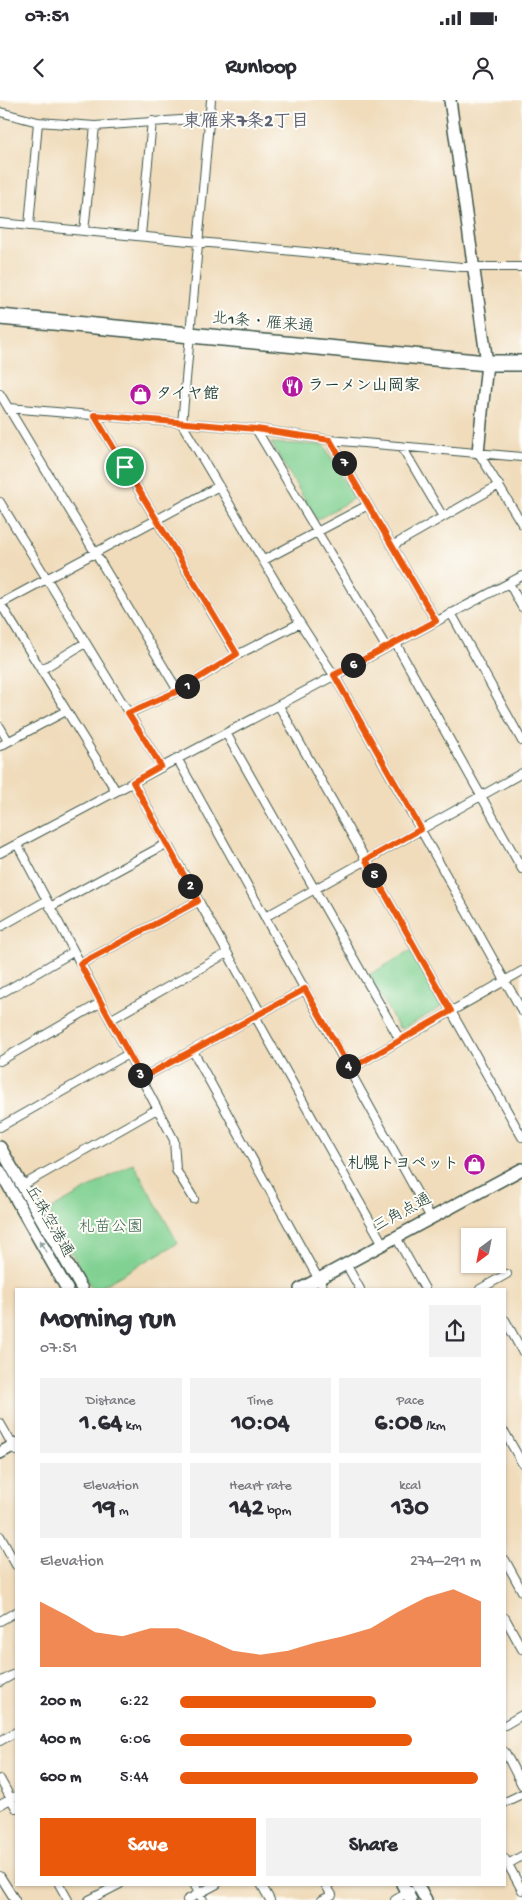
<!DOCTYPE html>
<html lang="en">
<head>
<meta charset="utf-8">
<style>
	:root { --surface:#fff; --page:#f2f2f3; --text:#2b2b33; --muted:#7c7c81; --accent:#ea580c }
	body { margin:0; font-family:"Gochi Hand","Klee One",sans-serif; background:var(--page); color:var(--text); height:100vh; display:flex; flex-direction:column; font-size:19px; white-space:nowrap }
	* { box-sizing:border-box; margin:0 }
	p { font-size:16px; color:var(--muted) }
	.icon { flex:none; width:28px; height:28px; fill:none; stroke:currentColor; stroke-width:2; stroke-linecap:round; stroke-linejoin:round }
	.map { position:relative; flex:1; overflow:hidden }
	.panel { position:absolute; left:15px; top:1188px; width:491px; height:598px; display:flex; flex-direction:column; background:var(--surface); border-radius:0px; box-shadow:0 1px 4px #0004 }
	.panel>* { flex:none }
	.needle { width:32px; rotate:212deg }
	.controls { position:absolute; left:461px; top:1128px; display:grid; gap:10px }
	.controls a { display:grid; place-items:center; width:45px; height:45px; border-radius:0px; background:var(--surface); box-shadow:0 1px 4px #0004; font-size:25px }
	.pin { position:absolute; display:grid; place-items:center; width:42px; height:42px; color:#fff; margin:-21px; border:2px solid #fff; border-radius:50%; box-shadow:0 1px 5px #0007 }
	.km { position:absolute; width:25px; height:25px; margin:-12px; border-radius:50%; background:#222; color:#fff; font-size:14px; line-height:25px; text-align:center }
	.round { display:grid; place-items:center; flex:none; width:52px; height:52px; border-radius:0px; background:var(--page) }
	.summary { display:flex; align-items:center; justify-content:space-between; height:85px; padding:0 25px }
	h1 { font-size:28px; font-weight:800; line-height:38px }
	.figures { display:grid; grid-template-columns:repeat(3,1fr); gap:8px; height:85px; padding:5px 25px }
	.figures div { display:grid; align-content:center; border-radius:0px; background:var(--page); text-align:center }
	.figures b { font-size:25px; font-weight:800 }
	.figures small { font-size:14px; font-weight:400 }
	.figures p { font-size:14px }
	.chart { height:140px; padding:10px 25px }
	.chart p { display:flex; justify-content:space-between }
	.chart svg { width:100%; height:90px; margin-top:5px; fill:var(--accent); opacity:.7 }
	.cta { display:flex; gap:10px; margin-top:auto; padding:10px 25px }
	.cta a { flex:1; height:58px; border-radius:0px; background:var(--accent); color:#fff; font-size:20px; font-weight:800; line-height:58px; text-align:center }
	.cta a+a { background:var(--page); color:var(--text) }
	ul { padding:0 25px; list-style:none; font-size:16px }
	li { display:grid; grid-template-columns:80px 60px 1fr; align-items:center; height:38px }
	li i { height:12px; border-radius:6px; background:var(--accent) }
	.status { display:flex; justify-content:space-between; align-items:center; height:35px; padding:0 25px; background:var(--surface); direction:ltr }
	.status svg { height:14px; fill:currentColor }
	header { display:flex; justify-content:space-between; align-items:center; height:65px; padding:0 25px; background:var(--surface); font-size:22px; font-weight:800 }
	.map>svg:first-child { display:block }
	.green { fill:#81d192; stroke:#508763 }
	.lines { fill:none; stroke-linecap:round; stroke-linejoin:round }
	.street-casing { stroke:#3e5548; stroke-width:10 }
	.secondary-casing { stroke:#3e5548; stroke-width:14 }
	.highway-casing { stroke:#3e5548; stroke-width:18 }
	.street { stroke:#fff; stroke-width:8 }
	.secondary { stroke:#fff; stroke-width:11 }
	.highway { stroke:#fff; stroke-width:15 }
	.oneway { fill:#8f9e9a }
	.route-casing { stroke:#fff; stroke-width:10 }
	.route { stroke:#ea580c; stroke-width:6 }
	.labels { text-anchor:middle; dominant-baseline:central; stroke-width:4; stroke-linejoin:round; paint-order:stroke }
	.street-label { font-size:16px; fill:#1f3d34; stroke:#fdfcf7 }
	.poi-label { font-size:16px; font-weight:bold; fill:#1f3d34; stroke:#fdfcf7; text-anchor:start }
	.park-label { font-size:16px; fill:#38624c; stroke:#fdfcf7 }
	.neighbourhood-label { font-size:18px; font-weight:bold; fill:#5d6375; stroke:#fdfcf7 }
</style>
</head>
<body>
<div class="status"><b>07:51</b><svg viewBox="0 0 49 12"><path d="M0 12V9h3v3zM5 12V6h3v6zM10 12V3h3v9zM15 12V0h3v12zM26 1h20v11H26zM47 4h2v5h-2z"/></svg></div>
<header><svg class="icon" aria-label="back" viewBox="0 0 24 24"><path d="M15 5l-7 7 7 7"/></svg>Runloop<svg class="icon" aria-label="person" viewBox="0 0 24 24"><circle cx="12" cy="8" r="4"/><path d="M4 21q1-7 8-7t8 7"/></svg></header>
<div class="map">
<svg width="522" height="1800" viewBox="0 0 522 1800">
	<rect width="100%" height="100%" fill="#fdfcf7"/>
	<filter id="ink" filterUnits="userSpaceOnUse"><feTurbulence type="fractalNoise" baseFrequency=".02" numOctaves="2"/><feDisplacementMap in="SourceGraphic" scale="10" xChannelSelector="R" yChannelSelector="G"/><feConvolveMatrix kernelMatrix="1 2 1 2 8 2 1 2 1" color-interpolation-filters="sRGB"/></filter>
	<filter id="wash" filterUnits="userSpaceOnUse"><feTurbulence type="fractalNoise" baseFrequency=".0096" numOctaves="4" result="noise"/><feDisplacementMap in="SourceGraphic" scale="20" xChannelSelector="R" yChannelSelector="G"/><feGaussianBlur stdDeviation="1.12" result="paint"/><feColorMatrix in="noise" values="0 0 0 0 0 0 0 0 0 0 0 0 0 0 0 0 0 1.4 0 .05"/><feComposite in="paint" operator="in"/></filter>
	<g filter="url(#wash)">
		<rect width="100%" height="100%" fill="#f0dcbb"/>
		<path class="green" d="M271,343L324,345L354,398L317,420Z
			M410,851L441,904L440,908L402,929L398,927L369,875Z
			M133,1063L178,1143L97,1189H92L48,1111Z"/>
	</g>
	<g filter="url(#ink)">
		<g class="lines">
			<defs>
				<path id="street" d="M211,0L182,324L300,523L337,580L522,911
					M0,12L38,22L95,26L209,18
					M0,123L462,167H522
					M29,126L38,22
					M84,131L95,26
					M141,135L152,21
					M0,294L178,591
					M9,308L256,329L330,340L522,357
					M94,315L237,555
					M256,329L386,547
					M330,340L436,521
					M402,347L443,417
					M478,352L522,424
					M0,402L161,666
					M392,446L499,385
					M264,460L368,405
					M509,483L522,507
					M0,503L116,691
					M0,504L219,386
					M451,513L522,641
					M395,542L522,769
					M41,570L85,543
					M279,606L522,1037
					M129,613L178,591L237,555L300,523
					M0,627L8,641
					M226,633L400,940
					M0,646L66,611
					M177,658L431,1118
					M133,682L260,912
					M17,744L174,1040L176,1070L194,1099
					M0,753L522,476
					M50,807L166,744
					M265,817L522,673
					M0,827L46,801
					M80,864L198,801
					M0,894L73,852
					M255,916L383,1144
					M110,920L227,853
					M193,951L324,1189
					M0,961L100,903
					M350,969L522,871
					M142,978L305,889
					M0,1027L128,954
					M23,1085L157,1009
					M396,1137L425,1189
					M346,1164L360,1189
					M480,1189L507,1174
					M505,1220L522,1251
					M0,1323L16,1351
					M505,1333L522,1363
					M0,1436L16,1465
					M505,1460L522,1491
					M505,1518L522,1549
					M0,1521L16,1512
					M0,1582L16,1573
					M505,1625L522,1615
					M0,1641L16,1632
					M505,1652L522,1685
					M0,1679L16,1708
					M505,1702L522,1694
					M0,1705L16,1696
					M505,1759L522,1790
					M508,1764L522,1756
					M0,1776L15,1800
					M59,1784L68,1800
					M194,1784L203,1800
					M261,1784L270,1800
					M89,1800L120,1784
					M187,1800L217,1784
					M322,1800L332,1795L325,1784
					M395,1800L410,1791"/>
				<path id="secondary" d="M450,0L487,263L478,352
					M0,1047L82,1189
					M0,1071L67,1189
					M300,1189L522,1069
					M0,1353L16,1344
					M402,1784L411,1800
					M417,1784L426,1800"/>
				<path id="highway" d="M0,217L487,263H522"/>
			</defs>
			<use href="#street" class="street-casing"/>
			<use href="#secondary" class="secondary-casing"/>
			<use href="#highway" class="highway-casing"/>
			<use href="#street" class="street"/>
			<use href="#secondary" class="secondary"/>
			<use href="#highway" class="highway"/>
		</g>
		<defs><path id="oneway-solid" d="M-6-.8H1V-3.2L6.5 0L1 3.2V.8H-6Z" transform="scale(1.25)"/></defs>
		<use class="oneway" href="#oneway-solid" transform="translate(43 1146) rotate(-120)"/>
	</g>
	<g class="lines" filter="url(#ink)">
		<defs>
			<path id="route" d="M94,315L256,329L330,340L436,521L334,575L421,729L366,760L451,911L350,969L305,889L142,978L80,864L198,801L133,682L161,666L128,613L178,591L237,554Z"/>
		</defs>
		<use href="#route" class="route-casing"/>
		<use href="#route" class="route"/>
	</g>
	<defs>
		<symbol id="restaurant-disc" viewBox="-11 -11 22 22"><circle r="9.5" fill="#b5179e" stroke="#fdfcf7"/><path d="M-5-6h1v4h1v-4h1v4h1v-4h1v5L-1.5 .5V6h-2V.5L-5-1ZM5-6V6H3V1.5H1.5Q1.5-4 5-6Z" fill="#fff"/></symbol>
		<symbol id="shop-disc" viewBox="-11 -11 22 22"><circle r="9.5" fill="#b5179e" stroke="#fdfcf7"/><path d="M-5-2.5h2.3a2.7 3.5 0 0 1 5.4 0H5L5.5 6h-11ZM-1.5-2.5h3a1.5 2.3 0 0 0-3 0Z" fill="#fff"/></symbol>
	</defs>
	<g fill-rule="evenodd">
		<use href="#restaurant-disc" x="280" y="274" width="25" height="25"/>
		<use href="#shop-disc" x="128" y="282" width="25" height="25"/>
		<use href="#shop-disc" x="462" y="1052" width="25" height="25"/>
	</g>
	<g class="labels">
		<g class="street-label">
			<text transform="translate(263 224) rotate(5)">北1条・雁来通</text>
			<text transform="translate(403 1114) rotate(-29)">三角点通</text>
			<text transform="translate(48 1122) rotate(60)">丘珠空港通</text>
		</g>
		<g class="poi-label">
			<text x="308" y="287">ラーメン山岡家</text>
			<text x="156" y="295">タイヤ館</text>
			<text x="459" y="1065" text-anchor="end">札幌トヨペット</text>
		</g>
		<g class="park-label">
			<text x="111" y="1128">札苗公園</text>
		</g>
		<g class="neighbourhood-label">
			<text x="246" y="22">東雁来7条2丁目</text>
		</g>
	</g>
</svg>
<div class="controls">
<a><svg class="needle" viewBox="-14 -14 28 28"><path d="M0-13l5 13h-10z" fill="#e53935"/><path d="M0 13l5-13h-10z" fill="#7c7c81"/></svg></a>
</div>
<div class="pin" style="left:125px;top:367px;background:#1e9e55"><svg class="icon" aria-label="arrive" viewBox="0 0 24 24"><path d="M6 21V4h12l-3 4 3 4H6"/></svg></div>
<b class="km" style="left:187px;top:586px">1</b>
<b class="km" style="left:190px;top:786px">2</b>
<b class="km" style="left:140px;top:975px">3</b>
<b class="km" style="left:348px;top:966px">4</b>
<b class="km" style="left:374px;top:775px">5</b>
<b class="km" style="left:353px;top:565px">6</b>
<b class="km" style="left:344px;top:363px">7</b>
<section class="panel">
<div class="summary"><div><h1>Morning run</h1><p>07:51</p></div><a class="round"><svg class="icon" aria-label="share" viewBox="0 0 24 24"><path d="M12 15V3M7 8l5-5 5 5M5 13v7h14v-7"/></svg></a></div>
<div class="figures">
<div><p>Distance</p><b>1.64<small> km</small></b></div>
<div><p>Time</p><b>10:04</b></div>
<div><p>Pace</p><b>6:08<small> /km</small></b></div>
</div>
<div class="figures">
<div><p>Elevation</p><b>19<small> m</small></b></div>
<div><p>Heart rate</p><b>142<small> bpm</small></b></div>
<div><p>kcal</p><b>130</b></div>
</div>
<div class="chart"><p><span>Elevation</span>274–291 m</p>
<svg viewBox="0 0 160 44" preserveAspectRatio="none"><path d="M0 44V12L10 19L20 27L30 29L40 25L50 25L60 30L70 36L80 38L90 36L100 32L110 29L120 25L130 17L140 10L150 6L160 12V44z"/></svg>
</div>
<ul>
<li><b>200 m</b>6:22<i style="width:65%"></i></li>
<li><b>400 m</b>6:06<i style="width:77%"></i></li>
<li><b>600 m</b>5:44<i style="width:99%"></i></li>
</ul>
<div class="cta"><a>Save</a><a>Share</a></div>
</section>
</div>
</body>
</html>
